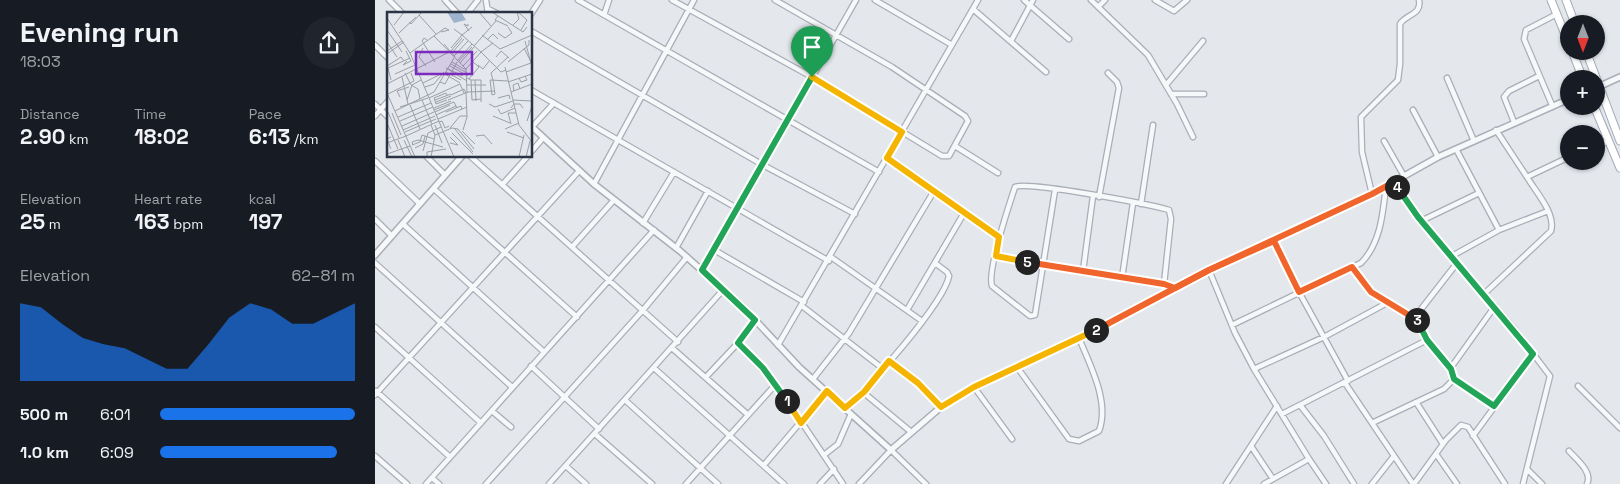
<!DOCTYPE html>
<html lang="en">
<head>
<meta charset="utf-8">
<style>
	:root { --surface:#171b24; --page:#20242c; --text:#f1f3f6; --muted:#9ea1a6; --accent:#1a73e8 }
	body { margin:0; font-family:"Space Grotesk",sans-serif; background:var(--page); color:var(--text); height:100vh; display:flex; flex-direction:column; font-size:19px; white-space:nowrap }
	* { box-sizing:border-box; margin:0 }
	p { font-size:16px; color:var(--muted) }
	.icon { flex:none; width:28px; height:28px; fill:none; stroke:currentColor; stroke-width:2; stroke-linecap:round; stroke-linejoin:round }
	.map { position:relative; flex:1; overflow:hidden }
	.side { display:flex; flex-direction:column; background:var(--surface); width:375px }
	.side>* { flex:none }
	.needle { width:32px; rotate:180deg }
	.controls { position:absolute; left:1185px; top:15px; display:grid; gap:10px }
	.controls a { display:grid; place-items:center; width:45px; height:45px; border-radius:50%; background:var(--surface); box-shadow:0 1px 4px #0004; font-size:25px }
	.pin { position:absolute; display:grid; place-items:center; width:42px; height:42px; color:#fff; margin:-51px -21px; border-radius:50% 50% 50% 0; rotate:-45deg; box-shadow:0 0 5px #0007 }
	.pin .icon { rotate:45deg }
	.km { position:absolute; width:25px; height:25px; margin:-12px; border-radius:50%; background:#222; color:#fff; font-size:14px; line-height:25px; text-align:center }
	.round { display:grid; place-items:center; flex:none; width:52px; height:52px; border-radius:26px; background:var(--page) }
	.overview { display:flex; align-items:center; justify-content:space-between; height:85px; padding:0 20px }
	h1 { font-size:28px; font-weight:800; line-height:38px }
	.metrics { display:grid; grid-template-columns:repeat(3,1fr); gap:8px; height:85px; padding:5px 20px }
	.metrics div { display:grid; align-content:center }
	.metrics b { font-size:21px; font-weight:800 }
	.metrics small { font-size:14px; font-weight:400 }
	.metrics p { font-size:14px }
	.chart { height:140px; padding:10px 20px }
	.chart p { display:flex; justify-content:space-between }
	.chart svg { width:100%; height:90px; margin-top:5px; fill:var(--accent); opacity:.7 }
	ul { padding:0 20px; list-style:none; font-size:16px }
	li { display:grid; grid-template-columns:80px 60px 1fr; align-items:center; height:38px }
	li i { height:12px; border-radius:6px; background:var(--accent) }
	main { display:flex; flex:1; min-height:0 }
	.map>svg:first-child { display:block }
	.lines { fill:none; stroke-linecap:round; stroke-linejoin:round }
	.minor-casing { stroke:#a9aeb7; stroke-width:7 }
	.tertiary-casing { stroke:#a9aeb7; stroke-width:8 }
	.primary-casing { stroke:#a3abb8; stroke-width:9 }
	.minor { stroke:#f7f8fa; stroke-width:4.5 }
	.tertiary { stroke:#f7f8fa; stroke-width:5 }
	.primary { stroke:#fff; stroke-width:7 }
	.split-1-casing { stroke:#fff; stroke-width:10 }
	.split-2-casing { stroke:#fff; stroke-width:10 }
	.split-3-casing { stroke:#fff; stroke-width:10 }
	.split-4-casing { stroke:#fff; stroke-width:10 }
	.split-5-casing { stroke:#fff; stroke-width:10 }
	.split-6-casing { stroke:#fff; stroke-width:10 }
	.split-1 { stroke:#22a559; stroke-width:6 }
	.split-2 { stroke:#f5b400; stroke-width:6 }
	.split-3 { stroke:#f0652b; stroke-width:6 }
	.split-4 { stroke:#22a559; stroke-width:6 }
	.split-5 { stroke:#f0652b; stroke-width:6 }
	.split-6 { stroke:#f5b400; stroke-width:6 }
	.inset-road { fill:none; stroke:#9a9fa9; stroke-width:1 }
	.view { fill:#7b2cbf; fill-opacity:0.15; stroke:#7b2cbf; stroke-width:2.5 }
	.inset-edge { fill:none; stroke:#2b3445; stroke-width:2.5 }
</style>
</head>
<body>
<main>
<section class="side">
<div class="overview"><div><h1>Evening run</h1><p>18:03</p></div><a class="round"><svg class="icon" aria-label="share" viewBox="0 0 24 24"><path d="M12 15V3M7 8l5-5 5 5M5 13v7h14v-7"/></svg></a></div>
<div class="metrics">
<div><p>Distance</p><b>2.90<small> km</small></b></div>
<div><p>Time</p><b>18:02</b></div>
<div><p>Pace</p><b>6:13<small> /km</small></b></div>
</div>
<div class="metrics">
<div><p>Elevation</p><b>25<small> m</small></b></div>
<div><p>Heart rate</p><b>163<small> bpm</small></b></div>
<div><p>kcal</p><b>197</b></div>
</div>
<div class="chart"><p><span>Elevation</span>62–81 m</p>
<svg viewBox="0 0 160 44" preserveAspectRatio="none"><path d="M0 44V6L10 8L20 16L30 23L40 26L50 28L60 33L70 38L80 38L90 26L100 13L110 6L120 9L130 16L140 16L150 11L160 6V44z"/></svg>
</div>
<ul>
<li><b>500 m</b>6:01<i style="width:100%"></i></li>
<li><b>1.0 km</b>6:09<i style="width:91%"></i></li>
</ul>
</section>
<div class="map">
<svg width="1245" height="484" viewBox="0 0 1245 484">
	<rect width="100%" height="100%" fill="#e4e7ec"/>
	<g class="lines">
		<defs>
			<path id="minor" d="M14,0L28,14
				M70,0L83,14
				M111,0L113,14
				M203,0L504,172
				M297,0L437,77L567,156H574L593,121L590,116L517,67L400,0
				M500,0L577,45
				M649,0L694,39
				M716,0L773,55L802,104L818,137
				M780,0L799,11L812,0
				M723,7L730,0
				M113,9L123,14
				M598,9L671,72
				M92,14L103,0
				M156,14L165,0
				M229,15L234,0
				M156,31L388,165L480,214
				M636,41L658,0
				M0,45L14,59
				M1072,78L1099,141
				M791,85L828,41
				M156,90L454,261
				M796,94H829
				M0,104L14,118
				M1177,105L1149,39L1151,30L1182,14
				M1038,110L1063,157
				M0,116L14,100
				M1139,122L1129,97L1134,91L1164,76
				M157,127L179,103
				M1121,130L1152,177
				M1009,141L1029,176
				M580,146L623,173
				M1221,146L1234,141
				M156,152L168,138
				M51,156L70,175
				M95,156L303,342
				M512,158L624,237
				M0,161L45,204
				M1019,182L1043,217L1140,330L1175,376L1148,484
				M219,184L319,0
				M127,185L153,156
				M59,189L202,317
				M680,190L660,315L655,316L617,286C612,271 634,205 640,187C652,181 774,204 794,210L796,219L789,284
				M997,194L987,152L986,117L1023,80L1025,64V24C1031,14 1047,15 1044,0
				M724,197L744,88L742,82L733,73
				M766,204L778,125
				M0,219L17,236
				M1048,220L1104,193
				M268,223L299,172
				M28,224L169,352
				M1124,230L1173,211
				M899,241L924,292L973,381
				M197,247L239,200
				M301,248L333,191
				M339,250L481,0
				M621,256L789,284L800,288
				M1077,256L1124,230L1081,149
				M456,257L547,321
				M0,263L137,387
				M977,267L996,292L1040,317L1052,340L1075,369L1079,379L1119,406
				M327,270L338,251H341L429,302
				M834,270L860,333L879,369L934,459L951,484
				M708,271L718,196
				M747,278L758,203
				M1109,294L1176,231C1181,213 1160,191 1152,177L1194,157
				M427,306L507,368
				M532,310L589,213
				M1040,317L1082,263
				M857,325L986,263C1006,243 1008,212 1011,186
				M0,327L106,423
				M363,343L401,384L468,484
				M403,345L603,0
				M297,348L372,414
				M514,361L543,383L566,407
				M156,366L224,429
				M642,367L694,439L704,441L724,431C735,402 715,365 704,338
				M279,368L409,484
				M879,369L949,337L1012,303
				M1075,369L1120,306
				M331,377L363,343L380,320
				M438,379L474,333L559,191
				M970,383L1038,484
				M1203,386L1245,428
				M599,387L637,439
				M1,391L75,457
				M489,393L535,431
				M0,395L204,171
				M250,400L343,484
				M1041,402L1068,444
				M925,405L949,436L979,484
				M470,408C493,389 569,303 574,276L572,272L560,263
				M117,411L136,427
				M907,414L1052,340
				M997,423L1069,389L1079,379
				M220,434L277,484
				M1098,436L1158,354
				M876,446L898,479
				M1194,451C1201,459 1218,472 1212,484
				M1061,454L1082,484
				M449,455L463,444L476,414
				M0,456L32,484
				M389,465L452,391
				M191,466L211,484
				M1153,470L1167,484
				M57,478L64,484
				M51,484L279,230
				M111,484L268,310L312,257
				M174,484L348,290
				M311,484L401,384
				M445,484L459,469
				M484,484L516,450L551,484
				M851,484L902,406
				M889,484L934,459
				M997,484L1019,456
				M1039,484L1071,440L1086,425L1093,427L1130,484"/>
			<path id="tertiary" d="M1223,87L1245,77
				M156,126L219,184L305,251L368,307L424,367L516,450L566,407L599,387L704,338L834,270L997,194L1063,157L1194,99
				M0,255L87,156"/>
			<path id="primary" d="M1176,0L1194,44
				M1191,0L1200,24
				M1197,51L1208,79
				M1211,51L1245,141
				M1219,106L1245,168"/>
		</defs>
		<use href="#minor" class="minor-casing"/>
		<use href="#tertiary" class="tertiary-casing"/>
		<use href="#primary" class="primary-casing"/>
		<use href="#minor" class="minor"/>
		<use href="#tertiary" class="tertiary"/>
		<use href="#primary" class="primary"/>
	</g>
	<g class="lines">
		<defs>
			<path id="split-1" d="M412,401L388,368L363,343L380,320L327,270L437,77"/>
			<path id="split-2" d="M412,401L426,423L452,391L470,408L489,392L514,361L543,383L566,407L599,387L721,330"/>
			<path id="split-3" d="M721,330L834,270L899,241L924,292L977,267L996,292L1042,320"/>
			<path id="split-4" d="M1022,187L1043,217L1158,354L1119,406L1079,379L1076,369L1052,340L1042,320"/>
			<path id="split-5" d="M652,262L789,284L800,288L834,270L997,194L1019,182L1022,187"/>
			<path id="split-6" d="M437,77L527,132L512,158L624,237L621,256L652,262"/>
		</defs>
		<use href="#split-1" class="split-1-casing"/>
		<use href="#split-2" class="split-2-casing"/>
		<use href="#split-3" class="split-3-casing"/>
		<use href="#split-4" class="split-4-casing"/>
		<use href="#split-5" class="split-5-casing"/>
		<use href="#split-6" class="split-6-casing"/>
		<use href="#split-1" class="split-1"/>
		<use href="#split-2" class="split-2"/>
		<use href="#split-3" class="split-3"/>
		<use href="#split-4" class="split-4"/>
		<use href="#split-5" class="split-5"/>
		<use href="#split-6" class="split-6"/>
	</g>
	<g transform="translate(12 12)">
		<rect width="145" height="145" fill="#e4e7ec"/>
		<path d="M60,0H74L79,8L67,11Z" fill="#9fb4cc"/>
		<path class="inset-road" d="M92,0L104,14M105,0L136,20L140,15M131,0L140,8L134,18M32,3L49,22M111,4L108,8L121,14M0,6L23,41L67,145M22,10L24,12L35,0M81,12V14L77,12L82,19M7,13L17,0M126,13L132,7L130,0M67,17L75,23L85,15M0,18L15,40M12,21L29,5M111,21L118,26L125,21L121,15M95,23L113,37L145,23M47,24L79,57L94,40L114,60L119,58M40,28L37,26L35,29L48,50M100,28L106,22L111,27M0,30L10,45M57,32L68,45M87,34L109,9M36,36L32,45L39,54M64,36L75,23L94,40L106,31M137,36L145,52M0,39L15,29M19,39L24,49L16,53L20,49M64,39L75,26M23,41L58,16L62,18L54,20M65,41L77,27M0,42L17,30M67,44L81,29M109,45L114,39L122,46M70,49L85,32M65,50L79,58M71,50L85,35M121,50L142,33V28M73,51L87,35M64,52L80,61M91,53L96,57L103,48M0,54L14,45L17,49M63,54L81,64M76,54L90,39M118,55L132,113L145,130M59,56L80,69M59,56L76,64M79,57L80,80M59,60L74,68M119,60L144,51L138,29M18,61L24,73L31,77L33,87M8,62L28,53M58,62L73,71M15,65L21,92M80,66L84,68L85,88L94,87M132,66L134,70L140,68L138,64M82,67L92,55L86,50M4,68L1,56L23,46M84,68H94V90M88,68L89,89M106,68L104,61L121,45M53,70L58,72L70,50M121,70L145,62M36,71L52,63M0,72L64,39M80,73H99M38,75L47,72L57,60M127,79L126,73L131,71L133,77M124,80L145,72M0,81L28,145M1,82L27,69L24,61M64,83L77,77L79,81M105,83L103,68L121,69M105,83L108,82L106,68M13,85L10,79L22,75M42,86L73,72L77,81M47,86L49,92L60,88M47,86L59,81L60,83M111,86L122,83L123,87M20,88L25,73L34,68M35,88L45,112M48,88L64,82M61,88L81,80L108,79M126,88L145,89M49,90L64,84M102,92L108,95L126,89M23,93L33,117M13,95L41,86M47,96L64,89M124,96L127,92H133L136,96M111,97L114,102L128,96M47,98L67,90L70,96M8,99L47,80L67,46M1,100L12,126M48,100L63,93M59,100L74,94L75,97M5,101L14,123M49,103L69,94M106,104L123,111M11,105L44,91M51,107L80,95M13,109L46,95M140,109L145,94M52,110L55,109L58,116L62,114M0,111L11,137M124,112L121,101H129M44,113L48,123L44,145M48,113L55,131M15,114L47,100M32,114L49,107M63,116L73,104H80M68,117L86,140M118,117L132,111M16,118L48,104M76,118L80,105L79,80M75,119L88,132M18,120L32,114M120,120L137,126M65,121L86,142M48,123L65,116L71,117L87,137M19,124L52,109M89,124L97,123L105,132M63,125L71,133L63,131M11,128L18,145M17,128L25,145M0,131L19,124M25,133L33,130L35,123L47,127M26,133L25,130L31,128L56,135M28,136L36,132L38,124M4,137L0,127L4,125M36,139L41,121L54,115M0,142L23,134M40,145V140L59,137M132,145L137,123M139,145L143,129"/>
		<path class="view" d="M29,40H85V62H29Z"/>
		<rect width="145" height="145" class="inset-edge"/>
	</g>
</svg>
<div class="controls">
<a><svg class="needle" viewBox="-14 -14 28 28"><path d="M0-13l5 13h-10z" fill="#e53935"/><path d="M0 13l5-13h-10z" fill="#9ea1a6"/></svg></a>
<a>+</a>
<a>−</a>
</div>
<div class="pin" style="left:437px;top:77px;background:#1e9e55"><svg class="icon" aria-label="arrive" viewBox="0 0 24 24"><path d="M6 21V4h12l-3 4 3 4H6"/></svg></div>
<b class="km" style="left:412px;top:401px">1</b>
<b class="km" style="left:721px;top:330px">2</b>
<b class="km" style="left:1042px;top:320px">3</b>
<b class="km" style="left:1022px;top:187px">4</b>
<b class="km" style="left:652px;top:262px">5</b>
</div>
</main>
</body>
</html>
